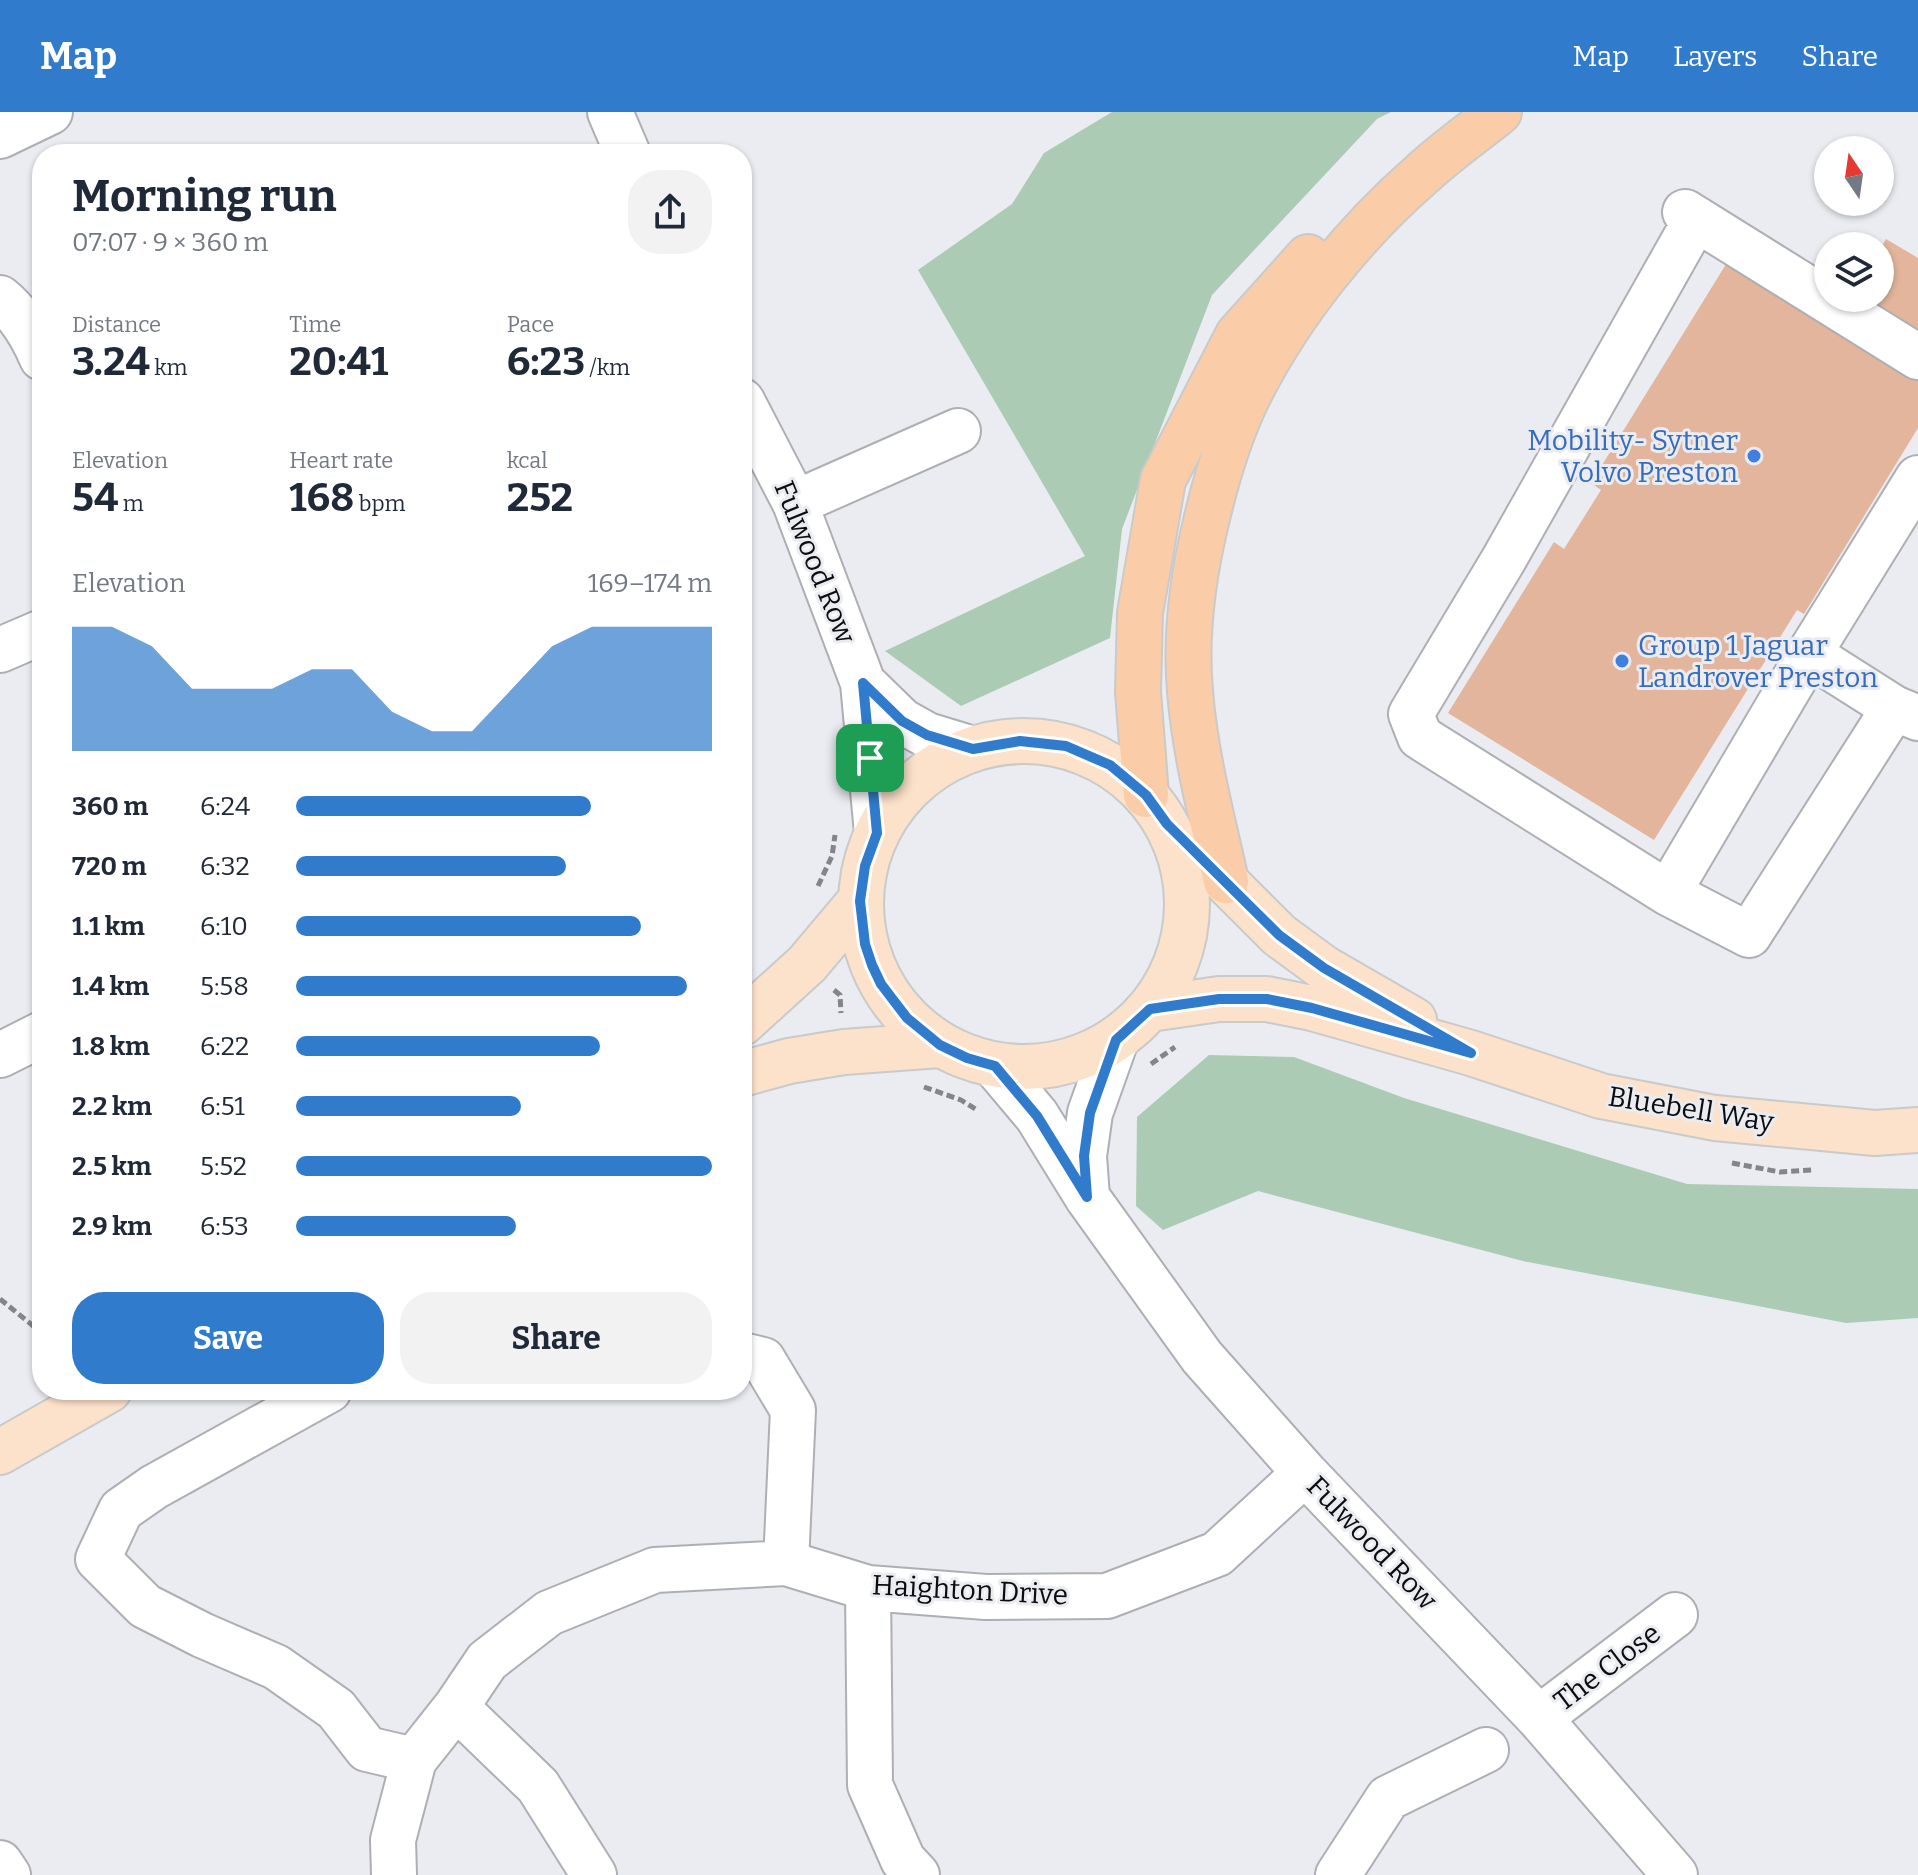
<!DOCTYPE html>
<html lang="en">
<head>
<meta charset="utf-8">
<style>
	:root { --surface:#fff; --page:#f2f2f3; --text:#1f2937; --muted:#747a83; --accent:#307bcb }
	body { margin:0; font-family:Bitter,serif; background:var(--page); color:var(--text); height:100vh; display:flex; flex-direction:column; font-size:30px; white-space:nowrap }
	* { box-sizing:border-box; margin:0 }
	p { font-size:26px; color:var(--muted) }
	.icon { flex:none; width:44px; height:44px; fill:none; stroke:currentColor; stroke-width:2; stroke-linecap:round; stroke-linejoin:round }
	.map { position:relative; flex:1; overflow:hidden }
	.panel { position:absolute; left:32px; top:32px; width:720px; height:1256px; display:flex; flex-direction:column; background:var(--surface); border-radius:32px; box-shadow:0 2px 6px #0004 }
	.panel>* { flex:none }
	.needle { width:52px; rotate:347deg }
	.buttons { position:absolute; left:1814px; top:24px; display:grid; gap:16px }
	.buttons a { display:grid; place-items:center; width:80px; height:80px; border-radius:50%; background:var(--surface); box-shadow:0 2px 6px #0004; font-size:40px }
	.pin { position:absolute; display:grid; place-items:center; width:68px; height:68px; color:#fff; margin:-34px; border-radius:16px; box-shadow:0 4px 12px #0006 }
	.round { display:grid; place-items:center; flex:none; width:84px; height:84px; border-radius:32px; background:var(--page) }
	.overview { display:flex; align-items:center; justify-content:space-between; height:136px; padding:0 40px }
	h1 { font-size:44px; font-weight:700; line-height:60px }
	.metrics { display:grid; grid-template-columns:repeat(3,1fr); gap:12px; height:136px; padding:8px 40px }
	.metrics div { display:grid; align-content:center }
	.metrics b { font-size:40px; font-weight:700 }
	.metrics small { font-size:22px; font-weight:400 }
	.metrics p { font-size:22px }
	.chart { height:224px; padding:16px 40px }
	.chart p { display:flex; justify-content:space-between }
	.chart svg { width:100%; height:144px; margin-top:8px; fill:var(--accent); opacity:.7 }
	.primary-button { display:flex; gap:16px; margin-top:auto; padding:16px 40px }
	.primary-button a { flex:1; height:92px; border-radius:32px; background:var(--accent); color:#fff; font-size:32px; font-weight:700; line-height:92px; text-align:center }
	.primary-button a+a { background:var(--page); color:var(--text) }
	ul { padding:0 40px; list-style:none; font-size:26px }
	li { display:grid; grid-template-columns:128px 96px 1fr; align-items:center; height:60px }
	li i { height:20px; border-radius:10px; background:var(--accent) }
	header { display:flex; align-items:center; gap:48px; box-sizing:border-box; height:112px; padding:0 40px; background:var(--accent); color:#fff }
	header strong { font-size:38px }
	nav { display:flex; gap:44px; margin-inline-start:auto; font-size:28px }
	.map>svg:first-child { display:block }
	.green { fill:#accbb4 }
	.building { fill:#e2b59c }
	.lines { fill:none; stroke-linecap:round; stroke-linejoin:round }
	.minor-casing { stroke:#adafb4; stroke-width:48 }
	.major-casing { stroke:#c9caca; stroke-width:48 }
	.highway-casing { stroke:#c9caca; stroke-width:48 }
	.path { stroke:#838588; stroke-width:5; stroke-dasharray:8 4; stroke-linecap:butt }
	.minor { stroke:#fff; stroke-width:44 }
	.major { stroke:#fce1cb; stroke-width:44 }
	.highway { stroke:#facda8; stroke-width:44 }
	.route-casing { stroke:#fff; stroke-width:16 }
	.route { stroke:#307bcb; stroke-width:10 }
	.shop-dot { fill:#3f7fe0; stroke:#eaecf1; stroke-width:3 }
	.labels { text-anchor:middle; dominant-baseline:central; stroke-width:6; stroke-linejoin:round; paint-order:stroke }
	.shop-label { font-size:28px; fill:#366cbe; stroke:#eaecf1; text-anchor:end }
	.street-label { font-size:28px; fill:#0b0c0d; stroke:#eaecf1 }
</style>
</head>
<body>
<header>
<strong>Map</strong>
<nav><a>Map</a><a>Layers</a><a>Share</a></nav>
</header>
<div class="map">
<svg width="1918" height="1763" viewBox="0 0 1918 1763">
	<rect width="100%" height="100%" fill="#eaecf1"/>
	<path class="green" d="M1112,0H1391L1377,7L1212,183L1122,417L1110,526L961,594L885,539L1085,444L918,158L1012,92L1044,41Z
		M1209,943L1294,945L1404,986L1687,1072L1918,1077V1206L1846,1211L1523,1149L1258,1079L1163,1118L1136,1094L1137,1005Z"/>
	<path class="building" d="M1886,127L1918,146V219L1863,186H1880V137Z
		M1728,149L1918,265V316L1804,502L1797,498L1654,728L1448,601L1554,430L1564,437L1601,378L1591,371Z"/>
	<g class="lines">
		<defs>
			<path id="minor" d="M610,0L628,42
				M0,24L50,0
				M1685,100L1918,245
				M0,186C19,201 33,225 42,246
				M742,289L795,391L863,571L877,721
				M795,391L958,319
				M0,538L42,520
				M1809,542L1894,596L1918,606
				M863,571L902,609L927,623L973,637
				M1894,596L1749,823L1668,781L1809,542L1918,366
				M1668,781L1420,625L1411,602L1504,447L1696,107
				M0,943L42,922
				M995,954L1037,1004L1087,1085L1202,1245L1305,1361L1539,1606L1675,1763
				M1087,1085L1084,1044L1090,1001L1116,928
				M742,1243L763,1248L793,1298L786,1451
				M329,1278L154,1375L121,1398L98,1447L145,1494L202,1523L276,1555L336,1597L367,1637L414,1648
				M868,1476L870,1673L903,1748L917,1763
				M456,1595L538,1674L594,1763
				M1539,1606L1675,1503
				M0,1751L8,1763
				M394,1763L393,1728L414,1648L456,1595L487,1549L549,1501L655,1458L786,1451L868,1476L986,1485L1107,1484L1217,1442L1305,1361
				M1338,1763L1388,1686L1486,1638"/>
			<path id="major" d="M861 792a163 163 0 1 1 326 0a163 163 0 1 1-326 0Z
				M1200,744L1279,823L1324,856L1414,908
				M1150,897L1219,887H1267L1312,896L1471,941L1601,984L1715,1006L1875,1021L1918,1018
				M742,911L807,852L860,789
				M742,962L789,949L844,940L940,933
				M0,1340L109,1278"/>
			<path id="highway" d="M1146,683L1138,580L1140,501L1163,368L1238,223L1308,145
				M1226,769C1212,706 1195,643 1190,579C1185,523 1193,464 1206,410C1216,367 1229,323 1248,284C1290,200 1353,122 1423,61C1447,39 1474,20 1499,0"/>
		</defs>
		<use href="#minor" class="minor-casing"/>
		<use href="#major" class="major-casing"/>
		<use href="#highway" class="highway-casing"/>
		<path class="path" d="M818,774L832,744L835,723
			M834,878L840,883L841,901
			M1151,952L1175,935
			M924,975L961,988L977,998
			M1732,1051L1780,1060L1813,1058
			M0,1187L42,1221"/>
		<use href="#minor" class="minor"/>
		<use href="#major" class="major"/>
		<use href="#highway" class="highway"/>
	</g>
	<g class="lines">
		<defs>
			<path id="route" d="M863,571L902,609L927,623L973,637L1020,629L1066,634L1110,653L1146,683L1167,712L1279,823L1324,856L1471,941L1312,896L1267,887H1219L1150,897L1116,928L1090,1001L1084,1044L1087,1085L1037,1004L995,954L967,946L940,933L907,906L881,872L872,853L865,832L860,789L865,754L877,721Z"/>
		</defs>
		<use href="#route" class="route-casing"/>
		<use href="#route" class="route"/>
	</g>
	<g class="shop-dot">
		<circle cx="1754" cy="344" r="8"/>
		<circle cx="1622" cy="549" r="8"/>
	</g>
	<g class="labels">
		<g class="shop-label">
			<text x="1738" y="328">Mobility- Sytner<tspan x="1738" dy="32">Volvo Preston</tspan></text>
			<text x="1638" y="533" text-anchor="start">Group 1 Jaguar<tspan x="1638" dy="32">Landrover Preston</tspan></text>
		</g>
		<g class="street-label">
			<text transform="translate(815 450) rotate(68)">Fulwood Row</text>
			<text transform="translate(1691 997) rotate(9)">Bluebell Way</text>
			<text transform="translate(1372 1431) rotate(46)">Fulwood Row</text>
			<text transform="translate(970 1478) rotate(3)">Haighton Drive</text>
			<text transform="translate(1607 1555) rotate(-37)">The Close</text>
		</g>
	</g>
</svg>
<div class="buttons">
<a><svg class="needle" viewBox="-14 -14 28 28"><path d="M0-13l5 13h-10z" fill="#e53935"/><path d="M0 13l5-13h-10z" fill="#747a83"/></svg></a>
<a><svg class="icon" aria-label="layers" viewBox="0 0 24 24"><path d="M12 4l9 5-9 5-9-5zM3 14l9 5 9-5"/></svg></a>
</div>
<div class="pin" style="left:870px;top:646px;background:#1e9e55"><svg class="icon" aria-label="arrive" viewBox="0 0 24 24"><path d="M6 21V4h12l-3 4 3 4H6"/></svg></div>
<section class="panel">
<div class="overview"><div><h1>Morning run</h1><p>07:07 · 9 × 360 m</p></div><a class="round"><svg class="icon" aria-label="share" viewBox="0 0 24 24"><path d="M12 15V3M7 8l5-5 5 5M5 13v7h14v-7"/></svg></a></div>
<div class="metrics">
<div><p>Distance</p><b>3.24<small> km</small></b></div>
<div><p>Time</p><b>20:41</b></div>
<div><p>Pace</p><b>6:23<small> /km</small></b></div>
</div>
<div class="metrics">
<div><p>Elevation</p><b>54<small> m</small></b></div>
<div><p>Heart rate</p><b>168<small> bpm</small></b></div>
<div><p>kcal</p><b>252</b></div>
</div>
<div class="chart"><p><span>Elevation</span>169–174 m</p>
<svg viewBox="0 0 160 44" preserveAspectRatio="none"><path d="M0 44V6L10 6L20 12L30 25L40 25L50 25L60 19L70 19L80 32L90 38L100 38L110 25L120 12L130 6L140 6L150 6L160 6V44z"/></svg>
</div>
<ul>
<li><b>360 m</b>6:24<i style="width:71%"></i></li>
<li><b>720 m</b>6:32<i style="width:65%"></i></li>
<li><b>1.1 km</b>6:10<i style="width:83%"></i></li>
<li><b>1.4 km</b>5:58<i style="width:94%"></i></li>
<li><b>1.8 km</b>6:22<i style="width:73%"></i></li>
<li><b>2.2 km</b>6:51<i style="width:54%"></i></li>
<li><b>2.5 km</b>5:52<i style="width:100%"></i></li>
<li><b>2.9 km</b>6:53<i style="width:53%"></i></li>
</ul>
<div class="primary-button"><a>Save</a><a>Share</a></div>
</section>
</div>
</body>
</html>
